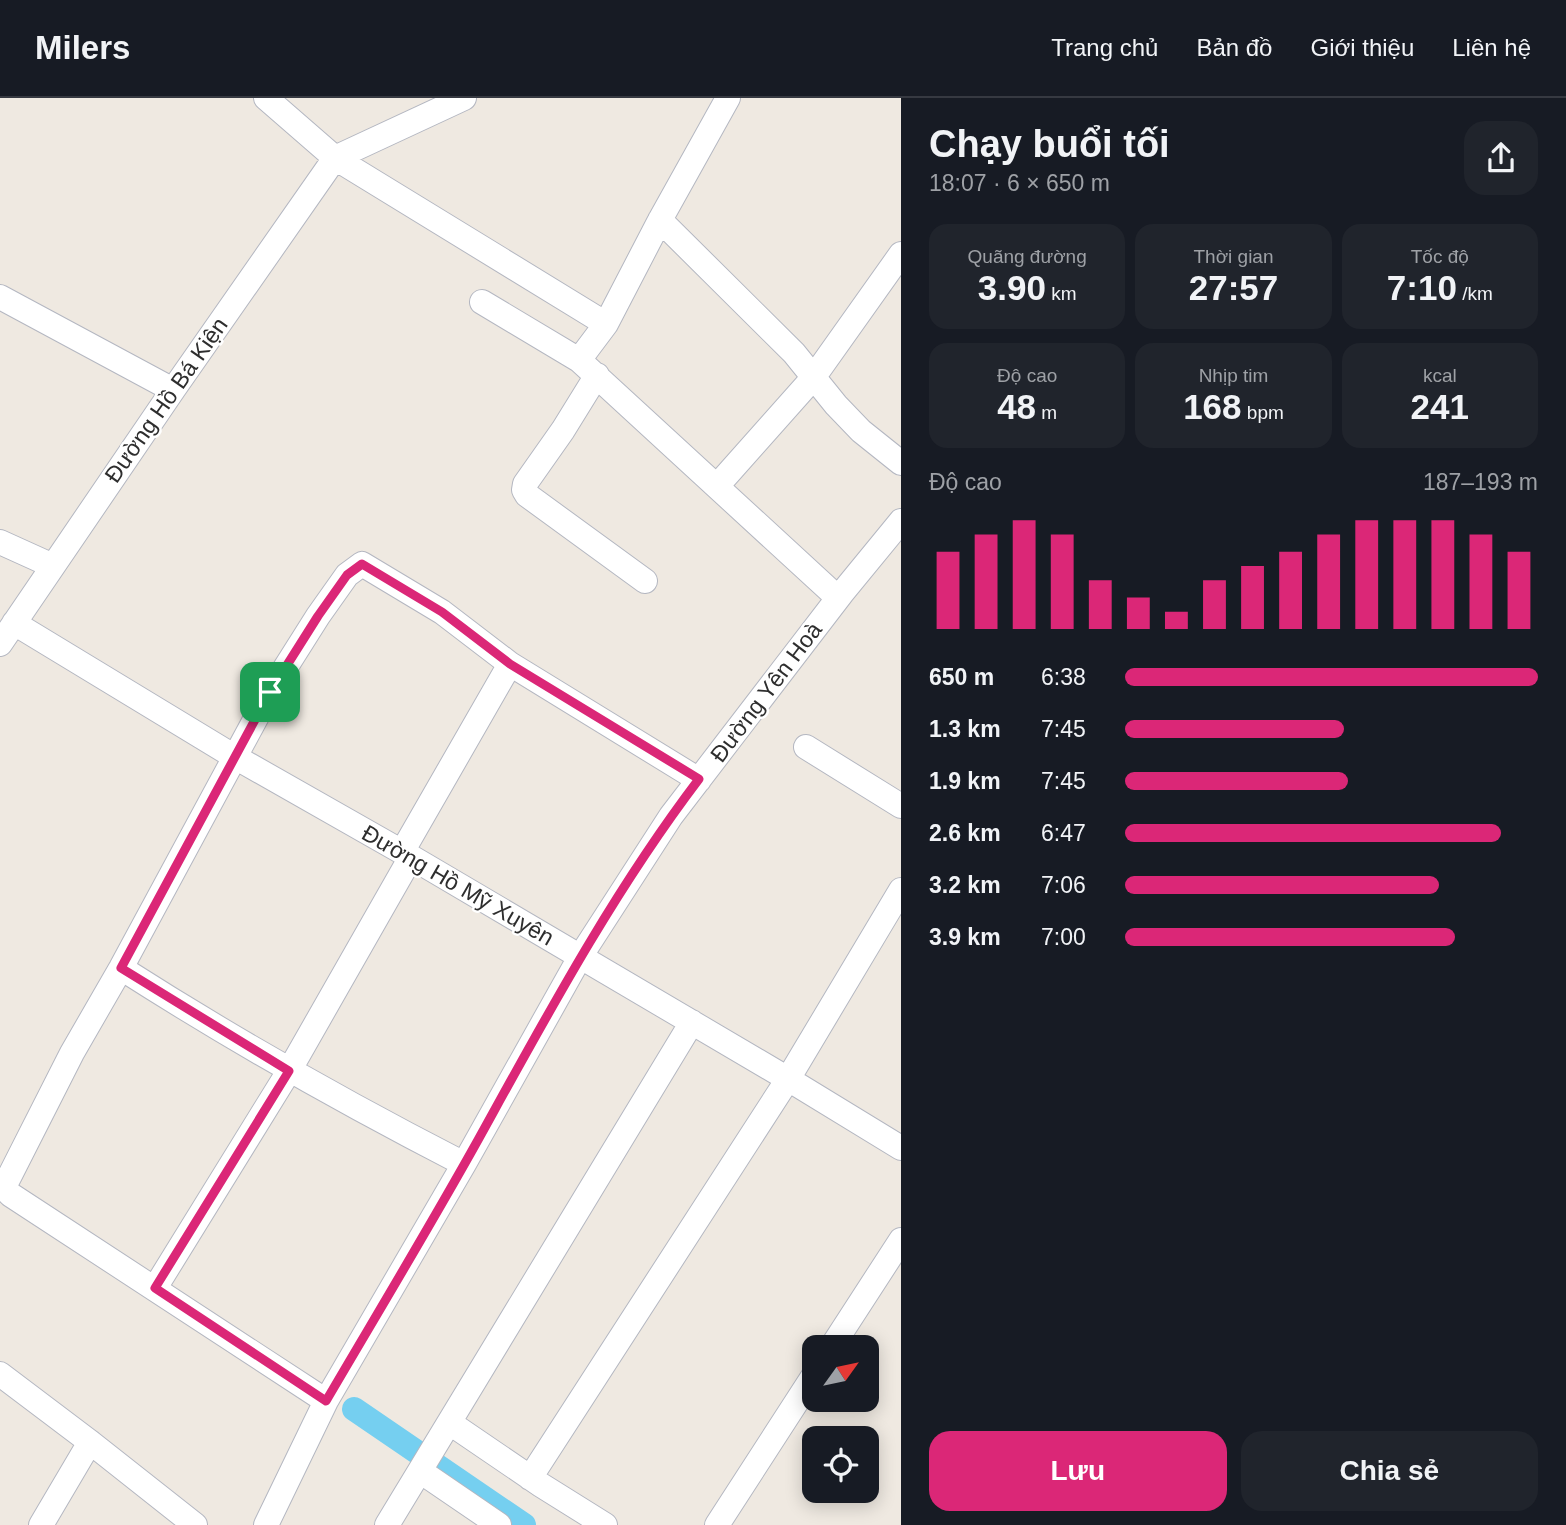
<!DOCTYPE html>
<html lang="vi">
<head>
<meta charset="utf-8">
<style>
	:root { --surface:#171b24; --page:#20242c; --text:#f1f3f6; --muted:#9ea1a6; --line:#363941; --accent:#db2777 }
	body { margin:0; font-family:Arial,sans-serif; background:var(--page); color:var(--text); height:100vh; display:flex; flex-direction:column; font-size:26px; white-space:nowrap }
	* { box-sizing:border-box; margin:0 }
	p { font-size:23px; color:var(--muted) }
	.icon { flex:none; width:38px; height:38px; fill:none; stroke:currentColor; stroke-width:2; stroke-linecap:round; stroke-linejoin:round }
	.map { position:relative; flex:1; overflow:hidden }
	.side { display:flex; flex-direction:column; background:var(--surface); width:665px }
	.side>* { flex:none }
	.needle { width:46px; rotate:57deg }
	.controls { position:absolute; left:802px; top:1237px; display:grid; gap:14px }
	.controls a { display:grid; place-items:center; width:77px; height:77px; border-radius:14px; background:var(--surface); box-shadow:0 4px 18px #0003; font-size:35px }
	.pin { position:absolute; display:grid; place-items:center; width:60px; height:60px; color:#fff; margin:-30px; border-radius:14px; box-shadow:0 4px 10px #0006 }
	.round { display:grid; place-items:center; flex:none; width:74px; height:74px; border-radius:21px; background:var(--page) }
	.overview { display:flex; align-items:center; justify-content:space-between; height:119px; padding:0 28px }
	h1 { font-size:38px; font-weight:700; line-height:52px }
	.figures { display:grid; grid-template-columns:repeat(3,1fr); gap:10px; height:119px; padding:7px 28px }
	.figures div { display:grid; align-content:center; border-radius:18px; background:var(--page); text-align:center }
	.figures b { font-size:35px; font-weight:700 }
	.figures small { font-size:19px; font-weight:400 }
	.figures p { font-size:19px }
	.chart { height:196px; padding:14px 28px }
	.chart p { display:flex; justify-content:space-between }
	.chart svg { width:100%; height:126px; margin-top:7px; stroke:var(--accent); stroke-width:6 }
	.action { display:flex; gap:14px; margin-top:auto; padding:14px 28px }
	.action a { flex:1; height:80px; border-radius:21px; background:var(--accent); color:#fff; font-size:28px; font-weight:700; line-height:80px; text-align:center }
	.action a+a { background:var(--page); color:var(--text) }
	ul { padding:0 28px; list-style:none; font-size:23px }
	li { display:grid; grid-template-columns:112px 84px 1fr; align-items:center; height:52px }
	li i { height:18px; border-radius:9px; background:var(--accent) }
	header { display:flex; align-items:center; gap:42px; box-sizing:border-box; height:98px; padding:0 35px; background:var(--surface); border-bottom:2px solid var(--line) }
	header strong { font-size:33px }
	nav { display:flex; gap:38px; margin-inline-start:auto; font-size:24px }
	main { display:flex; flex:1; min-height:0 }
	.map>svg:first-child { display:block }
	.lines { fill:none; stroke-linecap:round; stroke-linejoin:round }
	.canal { stroke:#75cff0; stroke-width:24 }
	.minor-casing { stroke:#b4b7c1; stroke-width:26 }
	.minor { stroke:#fff; stroke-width:24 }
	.route-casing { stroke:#fff; stroke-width:14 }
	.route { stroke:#db2777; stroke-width:9 }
	.labels { text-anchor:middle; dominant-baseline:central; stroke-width:5; stroke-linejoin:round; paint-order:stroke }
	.street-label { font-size:23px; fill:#2e2e2e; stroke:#fff }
</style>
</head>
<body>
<header>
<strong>Milers</strong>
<nav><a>Trang chủ</a><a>Bản đồ</a><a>Giới thiệu</a><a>Liên hệ</a></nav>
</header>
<main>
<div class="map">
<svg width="901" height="1427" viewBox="0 0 901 1427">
	<rect width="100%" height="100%" fill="#efe9e1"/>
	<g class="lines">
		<path class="canal" d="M354,1311L524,1427"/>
		<defs>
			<path id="minor" d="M266,0L335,60L606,226
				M728,0L660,122L606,226L579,262L838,500
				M660,122L794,255L836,307L861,333L901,365
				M0,199L173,292
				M482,204L579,262
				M597,277L563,332L525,386L524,392L527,397L645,483
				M717,388L813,280L901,156
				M0,444L53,468
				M14,525L235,659L411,759L788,981L901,1050
				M0,546L173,292L335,60L464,0
				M806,649L901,708
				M402,754L510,566
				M121,870C232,941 347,1006 464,1066
				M155,1190L289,973L411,759
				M831,1250L901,1142
				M0,1276L90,1344L195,1427
				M326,1303L11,1097L6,1092L5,1087L72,955L121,870L270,594L318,518L347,477L362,466L442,514L510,566L699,682
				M450,1325L541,1387L605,1427
				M420,1373L499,1427
				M530,1380L788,981L901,792
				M41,1427L90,1344
				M266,1427L326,1303L464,1066L580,859L671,718L842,495L901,423
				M387,1427L692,924
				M717,1427L814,1277"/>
		</defs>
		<use href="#minor" class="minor-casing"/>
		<use href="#minor" class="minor"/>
	</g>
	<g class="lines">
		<defs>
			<path id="route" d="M362,466L442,514L510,566L699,681C613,794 546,919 478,1042C429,1130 377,1216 326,1303L155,1190L289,973L121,870L270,594L318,518L347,477Z"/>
		</defs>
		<use href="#route" class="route-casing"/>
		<use href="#route" class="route"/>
	</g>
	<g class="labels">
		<g class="street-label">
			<text transform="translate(166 302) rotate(-55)">Đường Hồ Bá Kiện</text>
			<text transform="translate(766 594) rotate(-53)">Đường Yên Hoà</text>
			<text transform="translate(458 787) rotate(30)">Đường Hồ Mỹ Xuyên</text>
		</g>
	</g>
</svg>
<div class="controls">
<a><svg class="needle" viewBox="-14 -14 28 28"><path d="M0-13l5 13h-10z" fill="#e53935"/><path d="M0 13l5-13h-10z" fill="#9ea1a6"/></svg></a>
<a><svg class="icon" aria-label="locate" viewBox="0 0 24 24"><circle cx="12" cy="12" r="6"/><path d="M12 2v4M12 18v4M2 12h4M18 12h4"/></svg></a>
</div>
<div class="pin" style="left:270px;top:594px;background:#1e9e55"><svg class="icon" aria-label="arrive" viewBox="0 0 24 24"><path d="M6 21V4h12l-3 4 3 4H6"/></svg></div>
</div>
<section class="side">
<div class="overview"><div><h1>Chạy buổi tối</h1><p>18:07 · 6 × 650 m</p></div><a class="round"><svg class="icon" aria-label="share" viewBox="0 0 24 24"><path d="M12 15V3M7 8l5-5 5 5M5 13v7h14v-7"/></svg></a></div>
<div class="figures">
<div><p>Quãng đường</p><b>3.90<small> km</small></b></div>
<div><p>Thời gian</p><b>27:57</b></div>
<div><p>Tốc độ</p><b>7:10<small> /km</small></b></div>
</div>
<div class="figures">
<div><p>Độ cao</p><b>48<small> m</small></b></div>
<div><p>Nhịp tim</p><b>168<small> bpm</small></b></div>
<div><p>kcal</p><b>241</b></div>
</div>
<div class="chart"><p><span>Độ cao</span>187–193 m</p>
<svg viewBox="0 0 160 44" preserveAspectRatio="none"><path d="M5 44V17M15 44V11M25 44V6M35 44V11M45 44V27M55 44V33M65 44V38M75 44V27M85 44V22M95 44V17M105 44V11M115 44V6M125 44V6M135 44V6M145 44V11M155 44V17"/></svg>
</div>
<ul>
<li><b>650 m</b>6:38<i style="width:100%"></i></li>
<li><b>1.3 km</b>7:45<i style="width:53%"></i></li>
<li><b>1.9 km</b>7:45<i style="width:54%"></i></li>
<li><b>2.6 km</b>6:47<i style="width:91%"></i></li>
<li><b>3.2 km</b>7:06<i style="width:76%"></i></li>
<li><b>3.9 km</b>7:00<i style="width:80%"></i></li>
</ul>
<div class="action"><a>Lưu</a><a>Chia sẻ</a></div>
</section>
</main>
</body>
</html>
